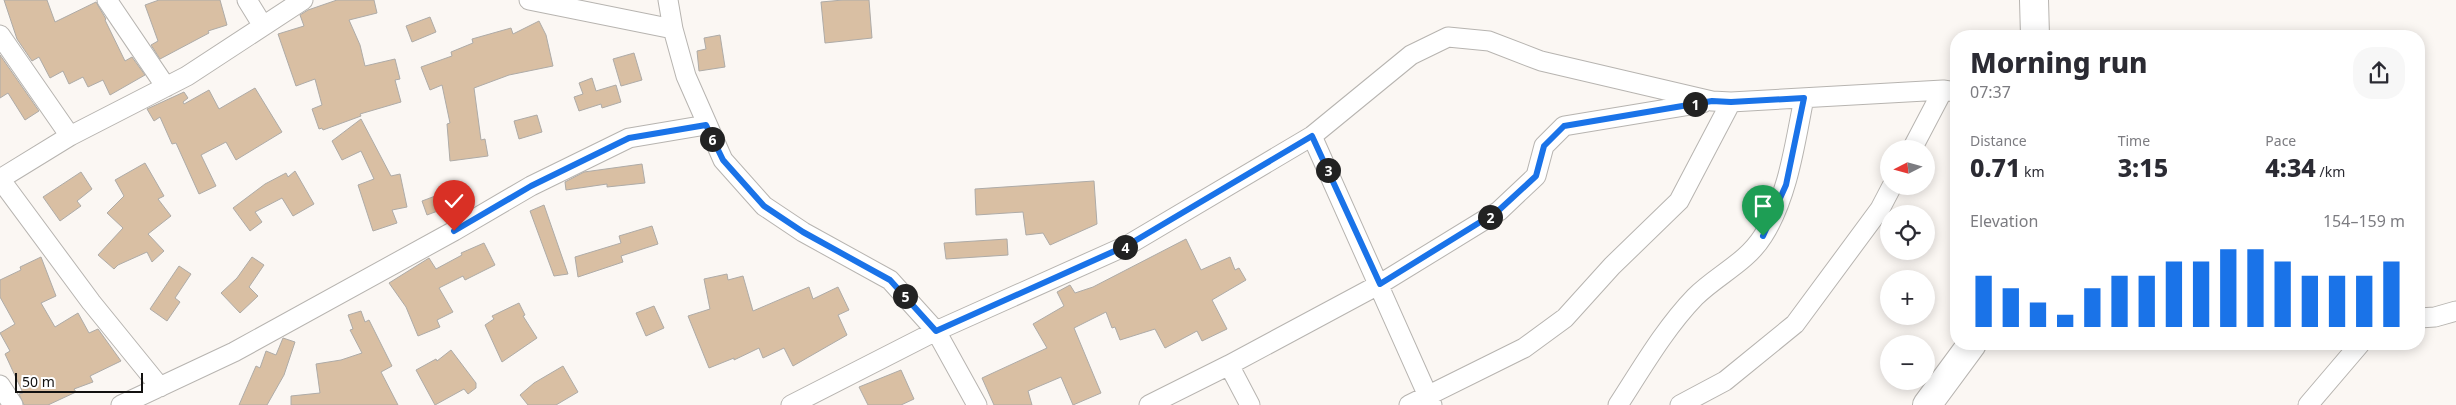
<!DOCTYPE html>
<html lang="en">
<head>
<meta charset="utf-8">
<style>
	:root { --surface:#fff; --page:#f7f7f7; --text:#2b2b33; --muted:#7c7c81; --accent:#1a73e8 }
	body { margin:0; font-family:"Noto Sans",sans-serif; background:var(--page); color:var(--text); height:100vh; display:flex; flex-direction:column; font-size:19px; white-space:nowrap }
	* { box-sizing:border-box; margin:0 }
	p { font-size:16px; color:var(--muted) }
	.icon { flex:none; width:28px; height:28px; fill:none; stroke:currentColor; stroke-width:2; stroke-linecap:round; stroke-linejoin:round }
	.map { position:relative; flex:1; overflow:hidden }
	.sheet { position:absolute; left:1950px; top:30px; width:475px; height:320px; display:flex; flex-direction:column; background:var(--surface); border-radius:20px; box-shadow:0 2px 12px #0003 }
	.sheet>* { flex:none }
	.needle { width:32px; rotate:264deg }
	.controls { position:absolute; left:1880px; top:140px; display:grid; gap:10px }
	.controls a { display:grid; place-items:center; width:55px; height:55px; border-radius:50%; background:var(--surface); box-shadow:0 2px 12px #0003; font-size:25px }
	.scale { position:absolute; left:15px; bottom:12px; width:128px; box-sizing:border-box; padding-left:5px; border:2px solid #121110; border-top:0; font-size:14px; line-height:18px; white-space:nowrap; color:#121110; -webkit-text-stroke:4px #fff; paint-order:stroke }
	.pin { position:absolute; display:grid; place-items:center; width:42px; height:42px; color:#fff; margin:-51px -21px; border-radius:50% 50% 50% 0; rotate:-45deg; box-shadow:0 0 5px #0007 }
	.pin .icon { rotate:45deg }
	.km { position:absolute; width:25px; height:25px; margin:-12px; border-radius:50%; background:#222; color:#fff; font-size:14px; line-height:25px; text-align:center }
	.round { display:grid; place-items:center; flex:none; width:52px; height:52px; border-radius:20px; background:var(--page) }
	.headline { display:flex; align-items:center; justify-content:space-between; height:85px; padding:0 20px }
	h1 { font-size:28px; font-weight:800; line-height:38px }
	.stats { display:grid; grid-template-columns:repeat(3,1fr); gap:8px; height:85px; padding:5px 20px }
	.stats div { display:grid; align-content:center }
	.stats b { font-size:25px; font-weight:800 }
	.stats small { font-size:14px; font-weight:400 }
	.stats p { font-size:14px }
	.chart { height:140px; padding:10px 20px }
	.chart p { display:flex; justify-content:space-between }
	.chart svg { width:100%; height:90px; margin-top:5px; stroke:var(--accent); stroke-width:6 }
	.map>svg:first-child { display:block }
	.building { fill:#d9bfa3; stroke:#aeaba7 }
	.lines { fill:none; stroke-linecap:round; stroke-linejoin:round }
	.street-casing { stroke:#b7b4b0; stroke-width:21 }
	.secondary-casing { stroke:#b7b4b0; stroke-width:30 }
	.street { stroke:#fff; stroke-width:19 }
	.secondary { stroke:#fff; stroke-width:28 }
	.route-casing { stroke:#fff; stroke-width:10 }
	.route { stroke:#1a73e8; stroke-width:6 }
</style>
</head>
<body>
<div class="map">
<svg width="2456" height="405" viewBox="0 0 2456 405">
	<rect width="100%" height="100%" fill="#fbf7f3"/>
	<path class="building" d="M4,0H47L55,22L96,2L106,19L105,20L125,61L132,57L145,75L110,95L103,80L88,87L83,77L69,84L63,71L50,78L39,57L32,61L17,39Z
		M159,0H220L227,25L208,31L209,33L160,59L151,45L158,41L145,5Z
		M337,0H374L377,13L349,20L360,45L365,66L395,59L400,79L395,80L401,102L360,114L361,116L323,130L322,128L319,129L312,109L322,105L315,79L296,86L278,34L304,26L300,15L308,10Z
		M843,0H869L872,38L825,43L821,2Z
		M430,17L436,32L412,42L406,26Z
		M539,21L546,35L553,66L509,75L474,88L481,140L485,139L488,156L450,161L447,124L450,123L442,85L430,90L421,67L452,56L451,52L473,43L472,39L511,28L513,34Z
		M720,35L725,67L699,71L697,51L706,49L704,38Z
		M634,53L642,80L621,86L613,59Z
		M0,55L39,111L25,120L8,93L0,98Z
		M592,78L596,91L616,85L621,102L602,108L601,104L579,111L574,97L583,94L579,83Z
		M255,88L282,132L236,160L226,142L201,155L216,186L199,194L176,143L172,144L160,117L154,121L147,109L184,92L188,98L183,102L184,104L209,90L219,109Z
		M537,115L542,132L519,139L514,121Z
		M361,119L391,176L400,174L407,207L392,210L397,223L373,231L358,185L374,179L361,151L342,160L332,141Z
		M145,163L164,196L158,199L171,216L148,234L164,251L152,262L147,252L118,265L114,269L98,255L123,228L107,213L124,196L115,180Z
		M642,164L645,183L607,187V184L566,190L565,182L584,172Z
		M295,171L314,204L293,216L282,198L255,212L262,222L250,231L233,208L265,184L286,173L288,177Z
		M81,172L92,189L77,201L81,206L60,221L43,197Z
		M1094,181L1097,224L1050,245L1043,233L1026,235L1023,212L976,215L975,189Z
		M446,192L451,206L427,215L422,201Z
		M544,205L568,274L554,276L530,211Z
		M652,226L658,244L621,256L623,262L578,277L575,257L621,243L619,236Z
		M1007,239L1008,255L946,259L944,243Z
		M1186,239L1201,270L1230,257L1235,270L1239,268L1246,280L1212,300L1227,329L1202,341L1197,331L1165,348L1155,329L1120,340L1115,327L1112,328L1106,312L1074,328L1101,393L1073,405L1061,377L1028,391L1032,405H994L982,378L1047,348L1033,324L1064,306L1057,292L1070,285L1075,293L1093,287Z
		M484,243L495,265L465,280L463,276L439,288L453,312L437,320L440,327L418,336L406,307L389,283L429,258L436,269L462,255L461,253Z
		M41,257L56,296L41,303L55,327L78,313L89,333L98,329L121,361L90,376L93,382L74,389L76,392L48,405H24L19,394L23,393L5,354L10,351L0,333L15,324L0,297V280L21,270L20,267Z
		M252,257L264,265L249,287L258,296L240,313L221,293L237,278Z
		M179,266L191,274L175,298L180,302L167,321L150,309Z
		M727,274L728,280L743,276L753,311L809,287L813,299L838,287L849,310L838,315L847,335L793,366L784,348L763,358L759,348L734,360V358L709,368L688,316L710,309L704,279Z
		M519,303L525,315L523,316L537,338L502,362L485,325L494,319L492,316Z
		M654,306L664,328L646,336L636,313Z
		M361,311L365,322L369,320L392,366L381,372L398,405H291V396L320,393L316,364L341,360L362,353L350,330L353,329L348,315Z
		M283,338L295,342L284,375L267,405H239L256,366L260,368L266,351L276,355Z
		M451,350L476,383V388L468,394L464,389L435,405L416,370L436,359L437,361Z
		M563,366L578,392L556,405H528L520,395L534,383Z
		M901,370L914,399L901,405H868L859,387Z"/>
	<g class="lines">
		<defs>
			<path id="street" d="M107,0L166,87
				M247,0L263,26
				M529,0L673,29
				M668,0L673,29L686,76L723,160L764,206L803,232L890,280L936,331L977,405
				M0,35L70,136
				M1312,136L1432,405
				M1912,149L1943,90
				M2419,318L2435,317L2456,311
				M1229,365L1250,405
				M0,385L13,405
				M160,387L91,302L0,179L70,136L187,76L303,0
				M121,405L234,352L454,231L531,186L629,138L706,125
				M791,405L936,331L1128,245L1312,136L1411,55L1448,37L1489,41L1541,61L1712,101L1731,102L1943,90L1956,92
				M1149,405L1229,365L1380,284L1499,211L1536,176L1544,146L1564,126L1703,103
				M1409,405L1524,348L1565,318L1612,266L1679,201L1731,102
				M1618,405C1642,368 1665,328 1695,297C1717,275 1746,263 1763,236C1788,197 1795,143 1804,98
				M1680,405L1725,381L1795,324L1880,209L1892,186
				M2308,405L2360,344"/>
			<path id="secondary" d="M2034,0L2035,36
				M1927,405L1972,344"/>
		</defs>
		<use href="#street" class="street-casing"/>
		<use href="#secondary" class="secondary-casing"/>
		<use href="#street" class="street"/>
		<use href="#secondary" class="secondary"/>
	</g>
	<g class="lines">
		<defs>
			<path id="route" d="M454,231L531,186L629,138L706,125L723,160L764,206L803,232L890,280L936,331L1128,245L1312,136L1380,284L1498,211L1536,176L1544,146L1564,126L1712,101L1731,102L1804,98L1786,185L1763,236"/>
		</defs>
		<use href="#route" class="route-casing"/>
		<use href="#route" class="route"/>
	</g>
</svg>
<div class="controls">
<a><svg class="needle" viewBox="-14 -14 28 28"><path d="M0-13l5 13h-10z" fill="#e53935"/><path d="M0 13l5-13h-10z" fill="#7c7c81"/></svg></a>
<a><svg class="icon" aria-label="locate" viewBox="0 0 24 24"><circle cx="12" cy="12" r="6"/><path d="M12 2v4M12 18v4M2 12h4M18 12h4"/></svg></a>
<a>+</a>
<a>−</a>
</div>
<div class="scale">50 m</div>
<div class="pin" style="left:1763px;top:236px;background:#1e9e55"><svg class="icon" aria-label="arrive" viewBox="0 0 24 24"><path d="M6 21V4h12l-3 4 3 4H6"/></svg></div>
<div class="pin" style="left:454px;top:231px;background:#d93025"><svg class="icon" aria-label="check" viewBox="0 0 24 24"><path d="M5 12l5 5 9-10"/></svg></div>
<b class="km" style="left:1695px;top:104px">1</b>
<b class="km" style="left:1490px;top:217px">2</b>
<b class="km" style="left:1328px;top:170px">3</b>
<b class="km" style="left:1125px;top:247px">4</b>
<b class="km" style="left:905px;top:296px">5</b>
<b class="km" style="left:712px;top:139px">6</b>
<section class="sheet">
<div class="headline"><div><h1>Morning run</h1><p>07:37</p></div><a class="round"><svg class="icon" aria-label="share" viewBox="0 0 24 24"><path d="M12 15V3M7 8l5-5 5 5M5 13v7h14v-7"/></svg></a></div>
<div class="stats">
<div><p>Distance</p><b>0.71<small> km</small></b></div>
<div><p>Time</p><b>3:15</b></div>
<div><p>Pace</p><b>4:34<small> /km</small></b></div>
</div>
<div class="chart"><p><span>Elevation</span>154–159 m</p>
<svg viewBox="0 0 160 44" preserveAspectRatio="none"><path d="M5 44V19M15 44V25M25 44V32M35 44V38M45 44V25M55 44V19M65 44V19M75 44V12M85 44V12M95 44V6M105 44V6M115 44V12M125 44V19M135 44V19M145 44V19M155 44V12"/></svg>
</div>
</section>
</div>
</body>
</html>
